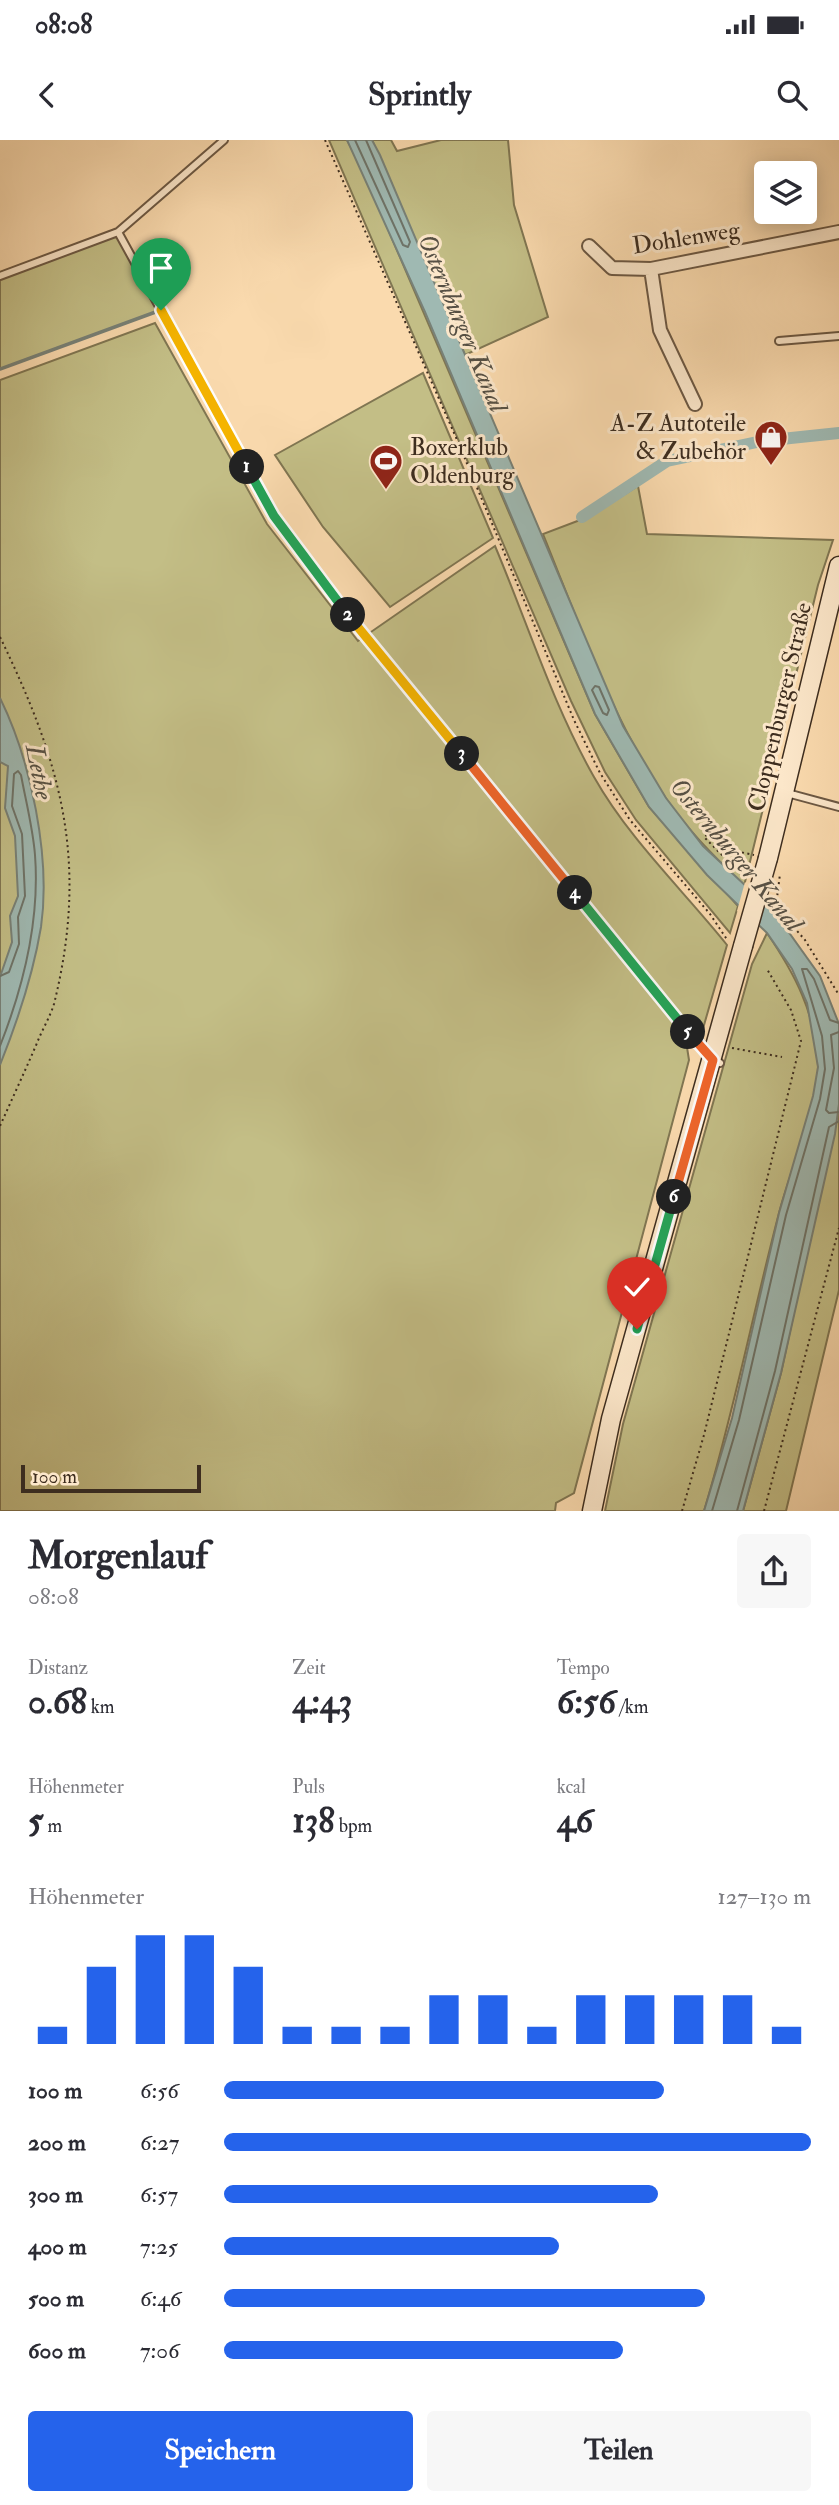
<!DOCTYPE html>
<html lang="de">
<head>
<meta charset="utf-8">
<style>
	:root { --surface:#fff; --page:#f7f7f7; --text:#2b2b33; --muted:#7c7c81; --accent:#2563eb }
	body { margin:0; font-family:"IM FELL Double Pica",serif; background:var(--page); color:var(--text); height:100vh; display:flex; flex-direction:column; font-size:26px; white-space:nowrap }
	* { box-sizing:border-box; margin:0 }
	p { font-size:23px; color:var(--muted) }
	.icon { flex:none; width:38px; height:38px; fill:none; stroke:currentColor; stroke-width:2; stroke-linecap:round; stroke-linejoin:round }
	.map { position:relative; height:1371px; overflow:hidden }
	.side { display:flex; flex-direction:column; background:var(--surface); flex:1 }
	.side>* { flex:none }
	.tools { position:absolute; left:754px; top:21px; display:grid; gap:14px }
	.tools a { display:grid; place-items:center; width:63px; height:63px; border-radius:7px; background:var(--surface); box-shadow:0 4px 18px #0003; font-size:35px }
	.scale { position:absolute; left:21px; bottom:18px; width:180px; box-sizing:border-box; padding-left:7px; border:4px solid #3d2d1f; border-top:0; font-size:19px; line-height:24px; white-space:nowrap; color:#3d2d1f; -webkit-text-stroke:5px #fce7ca; paint-order:stroke }
	.pin { position:absolute; display:grid; place-items:center; width:60px; height:60px; color:#fff; margin:-72px -30px; border-radius:50% 50% 50% 0; rotate:-45deg; box-shadow:0 0 7px #0007 }
	.pin .icon { rotate:45deg }
	.km { position:absolute; width:35px; height:35px; margin:-18px; border-radius:50%; background:#222; color:#fff; font-size:19px; line-height:35px; text-align:center }
	.round { display:grid; place-items:center; flex:none; width:74px; height:74px; border-radius:7px; background:var(--page) }
	.summary { display:flex; align-items:center; justify-content:space-between; height:119px; padding:0 28px }
	h1 { font-size:38px; font-weight:800; line-height:52px }
	.stats { display:grid; grid-template-columns:repeat(3,1fr); gap:10px; height:119px; padding:7px 28px }
	.stats div { display:grid; align-content:center }
	.stats b { font-size:35px; font-weight:800 }
	.stats small { font-size:19px; font-weight:400 }
	.stats p { font-size:19px }
	.chart { height:196px; padding:14px 28px }
	.chart p { display:flex; justify-content:space-between }
	.chart svg { width:100%; height:126px; margin-top:7px; stroke:var(--accent); stroke-width:6 }
	.primary-button { display:flex; gap:14px; margin-top:auto; padding:14px 28px }
	.primary-button a { flex:1; height:80px; border-radius:7px; background:var(--accent); color:#fff; font-size:28px; font-weight:800; line-height:80px; text-align:center }
	.primary-button a+a { background:var(--page); color:var(--text) }
	ul { padding:0 28px; list-style:none; font-size:23px }
	li { display:grid; grid-template-columns:112px 84px 1fr; align-items:center; height:52px }
	li i { height:18px; border-radius:9px; background:var(--accent) }
	.status { display:flex; justify-content:space-between; align-items:center; height:49px; padding:0 35px; background:var(--surface); direction:ltr }
	.status svg { height:19px; fill:currentColor }
	header { display:flex; justify-content:space-between; align-items:center; height:91px; padding:0 28px; background:var(--surface); font-size:32px; font-weight:800 }
	.map>svg:first-child { display:block }
	.green { fill:#c3be86; stroke:#807652; stroke-width:2 }
	.water { fill:#9fb9b2; stroke:#788177; stroke-width:2 }
	.pier { fill:#fadaae }
	.lines { fill:none; stroke-linecap:round; stroke-linejoin:round }
	.shore { stroke:#6e7368; stroke-width:2 }
	.stream { stroke:#788177; stroke-width:3.5 }
	.canal { stroke:#9fb9b2; stroke-width:12 }
	.lane-casing { stroke:#6c5843; stroke-width:10 }
	.street-casing { stroke:#6c5843; stroke-width:16 }
	.secondary-casing { stroke:#3d2d1f; stroke-width:21 }
	.path { stroke:#3d2d1f; stroke-width:2; stroke-dasharray:2 3.5; stroke-linecap:butt }
	.lane { stroke:#fce7ca; stroke-width:6 }
	.street { stroke:#fce7ca; stroke-width:12 }
	.secondary { stroke:#fce7ca; stroke-width:18 }
	.secondary-bridge-casing { stroke:#3d2d1f; stroke-width:21; stroke-linecap:butt }
	.secondary-bridge { stroke:#fce7ca; stroke-width:18 }
	.split-1-casing { stroke:#fff; stroke-width:14 }
	.split-2-casing { stroke:#fff; stroke-width:14 }
	.split-3-casing { stroke:#fff; stroke-width:14 }
	.split-4-casing { stroke:#fff; stroke-width:14 }
	.split-5-casing { stroke:#fff; stroke-width:14 }
	.split-6-casing { stroke:#fff; stroke-width:14 }
	.split-7-casing { stroke:#fff; stroke-width:14 }
	.split-1 { stroke:#f5b400; stroke-width:9 }
	.split-2 { stroke:#22a559; stroke-width:9 }
	.split-3 { stroke:#f5b400; stroke-width:9 }
	.split-4 { stroke:#f0652b; stroke-width:9 }
	.split-5 { stroke:#22a559; stroke-width:9 }
	.split-6 { stroke:#f0652b; stroke-width:9 }
	.split-7 { stroke:#22a559; stroke-width:9 }
	.labels { text-anchor:middle; dominant-baseline:central; stroke-width:6; stroke-linejoin:round; paint-order:stroke }
	.street-label { font-size:24px; fill:#3d2d1f; stroke:#fce7ca }
	.poi-label { font-size:24px; fill:#3d2d1f; stroke:#fce7ca; text-anchor:end }
	.water-label { font-size:26px; font-style:italic; fill:#565044; stroke:#fce7ca }
</style>
</head>
<body>
<div class="status"><b>08:08</b><svg viewBox="0 0 49 12"><path d="M0 12V9h3v3zM5 12V6h3v6zM10 12V3h3v9zM15 12V0h3v12zM26 1h20v11H26zM47 4h2v5h-2z"/></svg></div>
<header><svg class="icon" aria-label="back" viewBox="0 0 24 24"><path d="M15 5l-7 7 7 7"/></svg>Sprintly<svg class="icon" aria-label="search" viewBox="0 0 24 24"><circle cx="10" cy="10" r="6"/><path d="M15 15l6 6"/></svg></header>
<div class="map">
<svg width="839" height="1371" viewBox="0 0 839 1371">
	<rect width="100%" height="100%" fill="#fadaae"/>
	<filter id="stains"><feTurbulence type="fractalNoise" baseFrequency=".00286" numOctaves="4"/><feColorMatrix values="0 0 0 0 .2 0 0 0 0 .09 0 0 0 0 .02 0 0 0 .5 -.17"/></filter>
	<radialGradient id="worn" r=".72"><stop offset=".6" stop-color="#630" stop-opacity="0"/><stop offset="1" stop-color="#630" stop-opacity=".3"/></radialGradient>
	<path class="green" d="M329,0H347L361,26L595,574L649,667L738,766L730,793L636,680L605,632L571,561Z
		M372,0H391L397,11L441,0H508L514,65L548,177L465,215Z
		M118,92L161,170L0,229V136Z
		M155,183L267,384L358,501L495,406C527,482 553,565 594,637C629,699 683,750 727,805L700,899L683,882L689,920L574,1353L556,1363L555,1371H0V240Z
		M423,233L493,398L390,467L323,387L275,315Z
		M638,346L647,394L833,400L818,445L744,746C716,718 687,690 665,657C611,577 579,483 543,394L588,377Z
		M767,793C795,834 816,874 818,925C819,962 789,1034 779,1073C753,1172 734,1272 704,1371H605L623,1284L752,824Z
		M839,964V1150L786,1371H743L781,1233Z"/>
	<path class="water" d="M347,0H372L380,15L623,586L666,658L703,706L775,773L820,836L839,884V964L835,994L781,1233L743,1371H704L732,1278L779,1073L813,956L818,927L807,863L792,829L767,793L707,735L649,667L595,574L425,172Z
		M0,558C31,621 51,717 41,787C33,835 18,880 0,925V837L12,802L10,776L18,756L15,696L5,668L8,626L0,622Z"/>
	<path class="pier" d="M745,742L766,761L758,790L737,771Z"/>
	<g class="lines">
		<path class="shore" d="M355,0L403,105L408,107L410,102L366,0
			M595,546L599,547L609,570L607,575L603,573L592,550Z
			M0,836L9,832L19,804L18,777L25,756L22,694L12,666L14,634L18,631L21,635C26,662 33,689 35,715C40,781 24,845 0,906
			M839,892L831,895L834,928L826,970L829,973L839,972
			M712,1371L739,1280L786,1075L820,959L825,929L822,896L802,829H807L814,839L830,880L839,883
			M737,1371L775,1231L829,987L839,981"/>
		<path class="stream" d="M0,229L161,170"/>
		<path class="canal" d="M582,377L667,321L762,301L839,293"/>
		<defs>
			<path id="lane" d="M118,92L274,376L323,443L702,908L720,923
				M0,136L118,92L224,0
				M779,201L839,196
				M787,653L839,667"/>
			<path id="street" d="M589,106L612,128L651,129L839,92
				M651,129L660,190L695,264"/>
			<path id="secondary" d="M768,718L839,426
				M592,1371L611,1279L743,806"/>
		</defs>
		<use href="#lane" class="lane-casing"/>
		<use href="#street" class="street-casing"/>
		<use href="#secondary" class="secondary-casing"/>
		<path class="path" d="M325,0L458,302L574,580L600,633L630,680L710,774L728,801
			M0,497C62,625 89,722 54,864C50,877 42,890 37,903C25,931 12,959 0,986
			M707,695L704,697L747,740
			M708,695L735,711L754,715
			M772,762L805,800L839,855
			M776,766L780,734
			M732,908L782,917
			M682,1371L704,1295L801,901L791,870L767,829
			M764,1371L839,1088"/>
		<use href="#lane" class="lane"/>
		<use href="#street" class="street"/>
		<use href="#secondary" class="secondary"/>
		<defs>
			<path id="secondary-bridge" d="M743,806L768,718"/>
		</defs>
		<use href="#secondary-bridge" class="secondary-bridge-casing"/>
		<use href="#secondary-bridge" class="secondary-bridge"/>
	</g>
	<g class="lines">
		<defs>
			<path id="split-1" d="M161,170L247,327"/>
			<path id="split-2" d="M247,327L274,376L348,475"/>
			<path id="split-3" d="M348,475L462,614"/>
			<path id="split-4" d="M462,614L575,753"/>
			<path id="split-5" d="M575,753L688,892"/>
			<path id="split-6" d="M674,1057L713,920L688,892"/>
			<path id="split-7" d="M637,1189L674,1057"/>
		</defs>
		<use href="#split-1" class="split-1-casing"/>
		<use href="#split-2" class="split-2-casing"/>
		<use href="#split-3" class="split-3-casing"/>
		<use href="#split-4" class="split-4-casing"/>
		<use href="#split-5" class="split-5-casing"/>
		<use href="#split-6" class="split-6-casing"/>
		<use href="#split-7" class="split-7-casing"/>
		<use href="#split-1" class="split-1"/>
		<use href="#split-2" class="split-2"/>
		<use href="#split-3" class="split-3"/>
		<use href="#split-4" class="split-4"/>
		<use href="#split-5" class="split-5"/>
		<use href="#split-6" class="split-6"/>
		<use href="#split-7" class="split-7"/>
	</g>
	<defs>
		<symbol id="shop-pin" viewBox="-11 -11 22 30"><path d="M0 17L-7.5 6A9.5 9.5 0 1 1 7.5 6Z" fill="#8f2418" stroke="#fce7ca"/><path d="M-5-2.5h2.3a2.7 3.5 0 0 1 5.4 0H5L5.5 6h-11ZM-1.5-2.5h3a1.5 2.3 0 0 0-3 0Z" fill="#fff"/></symbol>
		<symbol id="stadium-pin" viewBox="-11 -11 22 30"><path d="M0 17L-7.5 6A9.5 9.5 0 1 1 7.5 6Z" fill="#8f2418" stroke="#fce7ca"/><path d="M0-5a6.5 5 0 1 0 0 10a6.5 5 0 1 0 0-10ZM-3.5-1.8h7v3.6h-7Z" fill="#fff"/></symbol>
	</defs>
	<g fill-rule="evenodd">
		<use href="#shop-pin" x="752" y="278" width="38" height="52"/>
		<use href="#stadium-pin" x="367" y="302" width="38" height="52"/>
	</g>
	<g class="labels">
		<g class="street-label">
			<text transform="translate(686 98) rotate(-9)">Dohlenweg</text>
			<text transform="translate(780 567) rotate(-77)">Cloppenburger Straße</text>
		</g>
		<g class="poi-label">
			<text x="746" y="283">A-Z Autoteile<tspan x="746" dy="28">&amp; Zubehör</tspan></text>
			<text x="410" y="307" text-anchor="start">Boxerklub<tspan x="410" dy="28">Oldenburg</tspan></text>
		</g>
		<g class="water-label">
			<text transform="translate(462 183) rotate(67)">Osternburger Kanal</text>
			<text transform="translate(39 632) rotate(79)">Lethe</text>
			<text transform="translate(736 715) rotate(50)">Osternburger Kanal</text>
		</g>
	</g>
	<rect width="100%" height="100%" filter="url(#stains)"/>
	<rect width="100%" height="100%" fill="url(#worn)"/>
</svg>
<div class="tools">
<a><svg class="icon" aria-label="layers" viewBox="0 0 24 24"><path d="M12 4l9 5-9 5-9-5zM3 14l9 5 9-5"/></svg></a>
</div>
<div class="scale">100 m</div>
<div class="pin" style="left:161px;top:170px;background:#1e9e55"><svg class="icon" aria-label="arrive" viewBox="0 0 24 24"><path d="M6 21V4h12l-3 4 3 4H6"/></svg></div>
<div class="pin" style="left:637px;top:1189px;background:#d93025"><svg class="icon" aria-label="check" viewBox="0 0 24 24"><path d="M5 12l5 5 9-10"/></svg></div>
<b class="km" style="left:247px;top:327px">1</b>
<b class="km" style="left:348px;top:475px">2</b>
<b class="km" style="left:462px;top:614px">3</b>
<b class="km" style="left:575px;top:753px">4</b>
<b class="km" style="left:688px;top:892px">5</b>
<b class="km" style="left:674px;top:1057px">6</b>
</div>
<section class="side">
<div class="summary"><div><h1>Morgenlauf</h1><p>08:08</p></div><a class="round"><svg class="icon" aria-label="share" viewBox="0 0 24 24"><path d="M12 15V3M7 8l5-5 5 5M5 13v7h14v-7"/></svg></a></div>
<div class="stats">
<div><p>Distanz</p><b>0.68<small> km</small></b></div>
<div><p>Zeit</p><b>4:43</b></div>
<div><p>Tempo</p><b>6:56<small> /km</small></b></div>
</div>
<div class="stats">
<div><p>Höhenmeter</p><b>5<small> m</small></b></div>
<div><p>Puls</p><b>138<small> bpm</small></b></div>
<div><p>kcal</p><b>46</b></div>
</div>
<div class="chart"><p><span>Höhenmeter</span>127–130 m</p>
<svg viewBox="0 0 160 44" preserveAspectRatio="none"><path d="M5 44V38M15 44V17M25 44V6M35 44V6M45 44V17M55 44V38M65 44V38M75 44V38M85 44V27M95 44V27M105 44V38M115 44V27M125 44V27M135 44V27M145 44V27M155 44V38"/></svg>
</div>
<ul>
<li><b>100 m</b>6:56<i style="width:75%"></i></li>
<li><b>200 m</b>6:27<i style="width:100%"></i></li>
<li><b>300 m</b>6:57<i style="width:74%"></i></li>
<li><b>400 m</b>7:25<i style="width:57%"></i></li>
<li><b>500 m</b>6:46<i style="width:82%"></i></li>
<li><b>600 m</b>7:06<i style="width:68%"></i></li>
</ul>
<div class="primary-button"><a>Speichern</a><a>Teilen</a></div>
</section>
</body>
</html>
